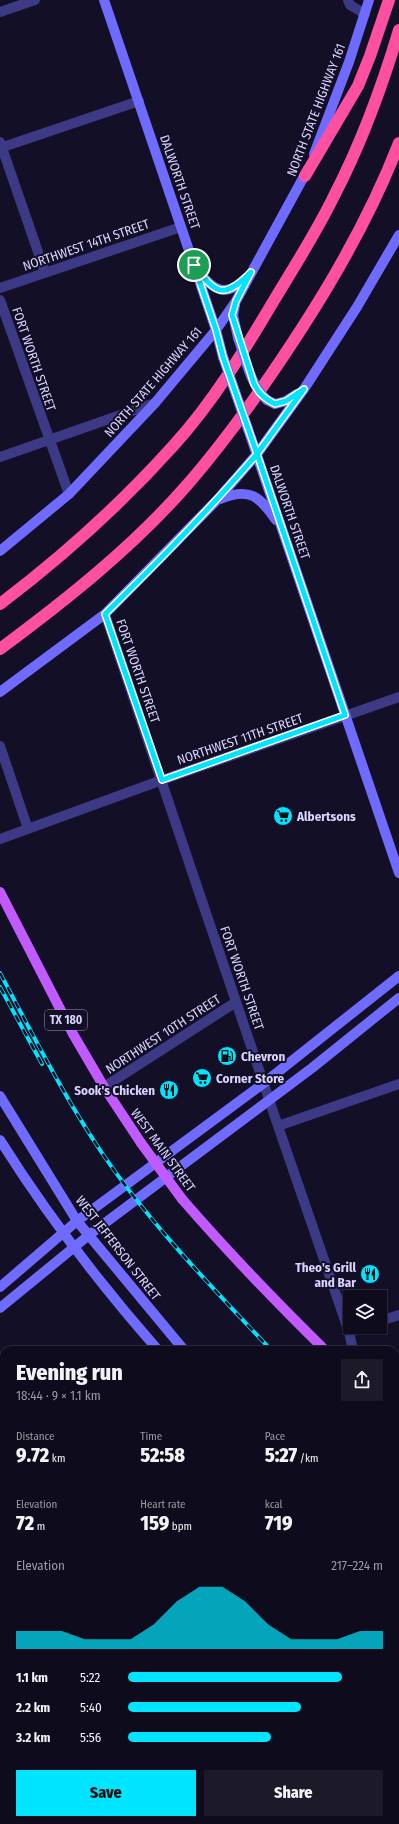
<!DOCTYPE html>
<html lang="en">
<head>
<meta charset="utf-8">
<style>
	:root { --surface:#0e0b1c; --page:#1c1929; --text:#f1f3f6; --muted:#9b9ba3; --line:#2e2b3b; --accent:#00e5ff }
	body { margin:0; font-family:"Fira Sans Condensed",sans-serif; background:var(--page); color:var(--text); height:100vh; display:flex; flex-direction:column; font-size:15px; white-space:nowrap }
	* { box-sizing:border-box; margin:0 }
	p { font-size:13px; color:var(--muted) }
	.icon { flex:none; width:22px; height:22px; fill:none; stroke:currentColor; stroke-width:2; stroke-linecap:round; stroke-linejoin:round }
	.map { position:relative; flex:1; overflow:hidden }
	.sheet { position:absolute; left:0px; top:1346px; width:399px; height:478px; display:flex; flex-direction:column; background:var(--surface); border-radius:12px 12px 0 0; box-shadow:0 1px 3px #0004,0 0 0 1px var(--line) }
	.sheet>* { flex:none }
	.tools { position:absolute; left:343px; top:1290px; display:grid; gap:8px }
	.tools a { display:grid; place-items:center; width:44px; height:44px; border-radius:0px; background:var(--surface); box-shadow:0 1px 3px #0004,0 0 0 1px var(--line); font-size:20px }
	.pin { position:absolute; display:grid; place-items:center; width:34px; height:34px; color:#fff; margin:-17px; border:2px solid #fff; border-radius:50%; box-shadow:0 1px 4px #0007 }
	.round { display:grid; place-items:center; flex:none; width:42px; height:42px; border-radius:0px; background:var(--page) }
	.summary { display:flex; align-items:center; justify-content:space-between; height:68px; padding:0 16px }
	h1 { font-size:22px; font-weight:800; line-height:30px }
	.metrics { display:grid; grid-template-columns:repeat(3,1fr); gap:6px; height:68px; padding:4px 16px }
	.metrics div { display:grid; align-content:center }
	.metrics b { font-size:20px; font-weight:800 }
	.metrics small { font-size:11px; font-weight:400 }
	.metrics p { font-size:11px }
	.chart { height:112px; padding:8px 16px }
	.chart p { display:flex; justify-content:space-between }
	.chart svg { width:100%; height:72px; margin-top:4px; fill:var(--accent); opacity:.7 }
	.cta { display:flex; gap:8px; margin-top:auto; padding:8px 16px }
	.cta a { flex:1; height:46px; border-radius:0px; background:var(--accent); color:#111; font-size:16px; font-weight:800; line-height:46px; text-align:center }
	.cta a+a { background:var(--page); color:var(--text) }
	ul { padding:0 16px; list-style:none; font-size:13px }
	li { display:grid; grid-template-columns:64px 48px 1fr; align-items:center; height:30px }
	li i { height:10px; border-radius:5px; background:var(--accent) }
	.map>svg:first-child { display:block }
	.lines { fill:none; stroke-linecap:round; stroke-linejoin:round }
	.street { stroke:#3d3a85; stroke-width:10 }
	.secondary { stroke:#6f6bff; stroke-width:10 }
	.primary { stroke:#c25bff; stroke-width:10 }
	.highway { stroke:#ff4fa3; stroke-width:12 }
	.rail-casing { stroke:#00e5ff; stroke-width:4 }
	.rail { stroke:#130f26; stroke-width:2.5; stroke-dasharray:8; stroke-linecap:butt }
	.secondary-bridge { stroke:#6f6bff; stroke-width:10 }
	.primary-bridge { stroke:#c25bff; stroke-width:10 }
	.route-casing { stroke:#fff; stroke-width:8 }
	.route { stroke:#00e5ff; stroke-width:5 }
	.labels { text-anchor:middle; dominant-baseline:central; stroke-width:4; stroke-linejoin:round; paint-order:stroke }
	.shield { fill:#130f26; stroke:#9e99be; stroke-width:1 }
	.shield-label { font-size:12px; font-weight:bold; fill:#d9d4ff }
	.street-label { font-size:13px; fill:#d9d4ff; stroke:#130f26 }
	.poi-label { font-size:13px; font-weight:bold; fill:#d9d4ff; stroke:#130f26; text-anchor:start }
</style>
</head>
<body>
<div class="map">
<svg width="399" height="1824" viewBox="0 0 399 1824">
	<rect width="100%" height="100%" fill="#130f26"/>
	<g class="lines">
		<path class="street" d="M348,0L350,5L365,14
			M0,12L35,0
			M0,142L45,272
			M0,148L139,101
			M0,288L181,227
			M0,300L69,494
			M0,457L155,403
			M105,614L278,1126L349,1332L353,1350
			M0,746L28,829
			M0,839L162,780L399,697
			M104,1087L236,1002
			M278,1126L399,1084
			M380,1321L399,1315
			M349,1332L364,1327
			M0,1495L4,1493
			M0,1631L4,1628
			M395,1668L399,1665
			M0,1682L4,1683
			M395,1732L399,1734
			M0,1815H4
			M140,1820L141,1824"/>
		<path class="secondary" d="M104,0L216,330L223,357
			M314,154L349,62L369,0
			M199,272C214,291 226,298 246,278
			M235,305L233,315L238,338
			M267,400L275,404L286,401L297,394
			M248,429L399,873
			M220,499C250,487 259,496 276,520
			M0,551L69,494L155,403L216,330L236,301L308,169
			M0,692L105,614L218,499L257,454L304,389L357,307L399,235
			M0,1096L77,1221L184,1350
			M0,1140C47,1215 100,1284 158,1350
			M0,1287L77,1221L264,1083L399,976
			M0,1308L89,1235L312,1068L399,998
			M395,1566L399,1570
			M395,1593L399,1597"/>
		<path class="primary" d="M0,892L73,1034L104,1087L141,1143
			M182,1199C228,1252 275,1301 325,1350
			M395,1419L399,1423"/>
		<path class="highway" d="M305,176L358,86L370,56L389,0
			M0,604C62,557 122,503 174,445C213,402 244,351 273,302C294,267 316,233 334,196C361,144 382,87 399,30
			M0,649C66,600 133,547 187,485C229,437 265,385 300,331C339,271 373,210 399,143"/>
		<defs>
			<path id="rail" d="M0,973C32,1033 62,1093 100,1150C149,1223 211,1286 271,1350
				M0,987L42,1064
				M395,1485L399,1489"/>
		</defs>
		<use href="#rail" class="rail-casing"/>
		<use href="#rail" class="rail"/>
		<path class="secondary-bridge" d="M238,338C246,359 250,385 267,400
			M223,357L248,429"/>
		<path class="primary-bridge" d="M141,1143L182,1199"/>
	</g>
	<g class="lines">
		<defs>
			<path id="route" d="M194,265L216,330L223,357L257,454C209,510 158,562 105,614L162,780L345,715L257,454L304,389L286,401L275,404C265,399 259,394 254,384L232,315L236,301L251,272C223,301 215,293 194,265"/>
		</defs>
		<use href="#route" class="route-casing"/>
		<use href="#route" class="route"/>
	</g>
	<defs>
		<symbol id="supermarket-disc" viewBox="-11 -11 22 22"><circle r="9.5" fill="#00e5ff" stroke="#130f26"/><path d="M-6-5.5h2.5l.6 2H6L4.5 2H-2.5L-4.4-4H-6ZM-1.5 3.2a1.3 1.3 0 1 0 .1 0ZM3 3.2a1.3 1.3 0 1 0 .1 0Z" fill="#111"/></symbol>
		<symbol id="fuel-disc" viewBox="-11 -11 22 22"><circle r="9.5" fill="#00e5ff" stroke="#130f26"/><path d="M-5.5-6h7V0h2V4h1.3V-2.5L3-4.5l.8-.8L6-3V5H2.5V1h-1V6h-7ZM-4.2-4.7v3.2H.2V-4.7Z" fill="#111"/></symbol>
		<symbol id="restaurant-disc" viewBox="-11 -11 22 22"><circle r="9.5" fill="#00e5ff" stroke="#130f26"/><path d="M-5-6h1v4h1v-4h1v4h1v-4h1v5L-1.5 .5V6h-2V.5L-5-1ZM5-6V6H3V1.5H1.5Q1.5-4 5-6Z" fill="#111"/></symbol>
	</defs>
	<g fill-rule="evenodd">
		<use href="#supermarket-disc" x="272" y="805" width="22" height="22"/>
		<use href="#fuel-disc" x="216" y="1045" width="22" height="22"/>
		<use href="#supermarket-disc" x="191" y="1067" width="22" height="22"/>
		<use href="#restaurant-disc" x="158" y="1079" width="22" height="22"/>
		<use href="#restaurant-disc" x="359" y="1263" width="22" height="22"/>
	</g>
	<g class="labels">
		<rect class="shield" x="45" y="1010" width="42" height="20" rx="3"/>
		<g class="shield-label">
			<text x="66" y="1020">TX 180</text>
		</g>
		<g class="street-label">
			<text transform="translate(316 110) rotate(-69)">NORTH STATE HIGHWAY 161</text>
			<text transform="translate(180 182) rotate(71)">DALWORTH STREET</text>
			<text transform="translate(86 245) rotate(-19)">NORTHWEST 14TH STREET</text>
			<text transform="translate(34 359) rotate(71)">FORT WORTH STREET</text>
			<text transform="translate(153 382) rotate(-49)">NORTH STATE HIGHWAY 161</text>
			<text transform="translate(290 512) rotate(71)">DALWORTH STREET</text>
			<text transform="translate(138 671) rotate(71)">FORT WORTH STREET</text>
			<text transform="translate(240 739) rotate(-19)">NORTHWEST 11TH STREET</text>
			<text transform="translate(242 978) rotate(71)">FORT WORTH STREET</text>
			<text transform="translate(163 1034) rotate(-33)">NORTHWEST 10TH STREET</text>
			<text transform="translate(163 1150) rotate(54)">WEST MAIN STREET</text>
			<text transform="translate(118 1248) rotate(52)">WEST JEFFERSON STREET</text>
		</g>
		<g class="poi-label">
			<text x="297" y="816">Albertsons</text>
			<text x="241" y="1056">Chevron</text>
			<text x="216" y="1078">Corner Store</text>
			<text x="155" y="1090" text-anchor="end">Sook's Chicken</text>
			<text x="356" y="1267" text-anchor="end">Theo's Grill<tspan x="356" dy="15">and Bar</tspan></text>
		</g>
	</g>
</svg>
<div class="tools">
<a><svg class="icon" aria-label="layers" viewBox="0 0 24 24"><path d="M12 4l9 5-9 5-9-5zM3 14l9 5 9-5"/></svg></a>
</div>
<div class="pin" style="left:194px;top:265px;background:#1e9e55"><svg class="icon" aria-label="arrive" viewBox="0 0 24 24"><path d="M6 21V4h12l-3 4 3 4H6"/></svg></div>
<section class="sheet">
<div class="summary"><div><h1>Evening run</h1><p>18:44 · 9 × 1.1 km</p></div><a class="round"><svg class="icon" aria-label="share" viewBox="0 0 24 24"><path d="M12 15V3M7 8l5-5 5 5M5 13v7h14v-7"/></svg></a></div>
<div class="metrics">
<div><p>Distance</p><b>9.72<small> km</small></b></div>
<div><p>Time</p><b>52:58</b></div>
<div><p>Pace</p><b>5:27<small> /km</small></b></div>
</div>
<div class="metrics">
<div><p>Elevation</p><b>72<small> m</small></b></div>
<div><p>Heart rate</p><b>159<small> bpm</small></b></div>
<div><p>kcal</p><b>719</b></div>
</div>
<div class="chart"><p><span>Elevation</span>217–224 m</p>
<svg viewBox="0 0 160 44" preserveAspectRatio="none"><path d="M0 44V33L10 33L20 33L30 38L40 38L50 38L60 29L70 15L80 6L90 6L100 15L110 29L120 38L130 38L140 38L150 33L160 33V44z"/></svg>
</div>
<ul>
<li><b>1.1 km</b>5:22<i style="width:84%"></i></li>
<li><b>2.2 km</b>5:40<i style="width:68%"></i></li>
<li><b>3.2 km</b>5:56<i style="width:56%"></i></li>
</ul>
<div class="cta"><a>Save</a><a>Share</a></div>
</section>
</div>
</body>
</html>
